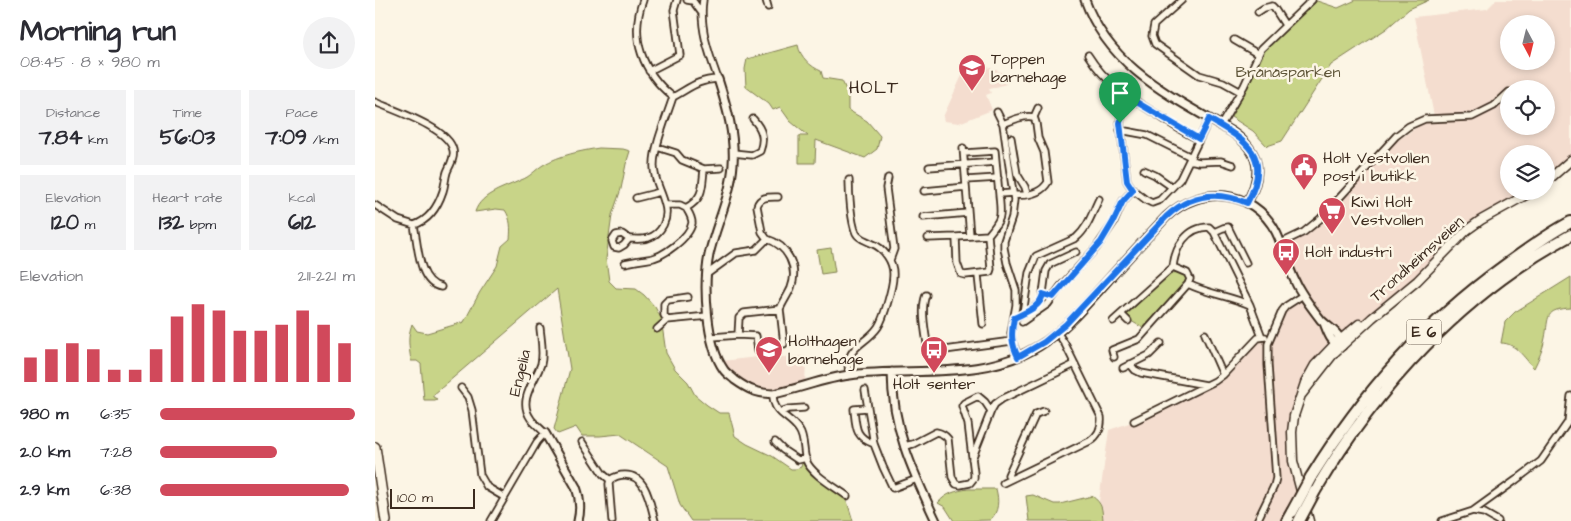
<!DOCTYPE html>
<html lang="en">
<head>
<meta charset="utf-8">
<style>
	:root { --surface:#fff; --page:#f2f2f3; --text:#2b2b33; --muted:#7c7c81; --accent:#d1495b }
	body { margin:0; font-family:"Architects Daughter",sans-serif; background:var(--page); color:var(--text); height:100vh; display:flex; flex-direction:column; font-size:19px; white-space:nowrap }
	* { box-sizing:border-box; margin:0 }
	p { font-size:16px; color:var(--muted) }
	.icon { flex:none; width:28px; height:28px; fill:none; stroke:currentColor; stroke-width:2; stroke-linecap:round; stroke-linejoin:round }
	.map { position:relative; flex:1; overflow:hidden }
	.sheet { display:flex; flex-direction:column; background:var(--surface); width:375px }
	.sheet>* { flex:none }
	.needle { width:32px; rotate:173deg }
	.fabs { position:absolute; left:1125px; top:15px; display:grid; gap:10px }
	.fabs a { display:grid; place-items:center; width:55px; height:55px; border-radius:50%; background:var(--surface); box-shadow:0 2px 8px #0003; font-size:25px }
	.scale { position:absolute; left:15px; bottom:12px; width:85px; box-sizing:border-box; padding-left:5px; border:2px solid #3b2a1e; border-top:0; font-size:14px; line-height:18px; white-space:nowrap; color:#3b2a1e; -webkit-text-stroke:4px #fcf5e5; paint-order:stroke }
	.pin { position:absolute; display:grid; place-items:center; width:42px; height:42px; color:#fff; margin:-51px -21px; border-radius:50% 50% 50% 0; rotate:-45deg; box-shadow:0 0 5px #0007 }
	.pin .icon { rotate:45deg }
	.round { display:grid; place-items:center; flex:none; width:52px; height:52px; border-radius:26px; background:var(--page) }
	.head { display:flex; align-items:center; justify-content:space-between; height:85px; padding:0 20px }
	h1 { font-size:28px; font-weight:700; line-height:38px }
	.figures { display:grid; grid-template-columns:repeat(3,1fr); gap:8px; height:85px; padding:5px 20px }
	.figures div { display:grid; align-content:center; border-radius:0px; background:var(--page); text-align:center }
	.figures b { font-size:21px; font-weight:700 }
	.figures small { font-size:14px; font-weight:400 }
	.figures p { font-size:14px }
	.chart { height:140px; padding:10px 20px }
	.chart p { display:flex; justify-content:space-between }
	.chart svg { width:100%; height:90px; margin-top:5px; stroke:var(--accent); stroke-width:6 }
	ul { padding:0 20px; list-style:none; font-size:16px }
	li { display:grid; grid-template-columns:80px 60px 1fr; align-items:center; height:38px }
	li i { height:12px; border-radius:6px; background:var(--accent) }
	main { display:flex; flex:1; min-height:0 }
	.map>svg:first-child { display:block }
	.built { fill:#f4ddcf; fill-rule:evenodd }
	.green { fill:#c8d488; stroke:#827f53 }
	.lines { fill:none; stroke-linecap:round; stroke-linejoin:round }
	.minor-casing { stroke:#3b2a1e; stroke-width:9 }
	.tertiary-casing { stroke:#3b2a1e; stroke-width:11 }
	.secondary-casing { stroke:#3b2a1e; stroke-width:11 }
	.trunk-casing { stroke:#3b2a1e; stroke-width:12 }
	.motorway-casing { stroke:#3b2a1e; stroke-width:14 }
	.minor { stroke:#fcf5e5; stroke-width:5.5 }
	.tertiary { stroke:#fcf5e5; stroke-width:7 }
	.secondary { stroke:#fcf5e5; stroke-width:8 }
	.trunk { stroke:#fcf5e5; stroke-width:9 }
	.motorway { stroke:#fcf5e5; stroke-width:10 }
	.motorway-bridge-casing { stroke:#3b2a1e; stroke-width:14; stroke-linecap:butt }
	.motorway-bridge { stroke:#fcf5e5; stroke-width:10 }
	.route-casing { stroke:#fff; stroke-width:10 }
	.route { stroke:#1a73e8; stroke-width:6 }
	.labels { text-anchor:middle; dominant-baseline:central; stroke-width:5; stroke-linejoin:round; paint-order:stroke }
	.shield { fill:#fcf5e5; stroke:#75675a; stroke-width:1 }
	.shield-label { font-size:15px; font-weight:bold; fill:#3b2a1e }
	.poi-label { font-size:16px; fill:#3b2a1e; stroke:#fcf5e5; text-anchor:start }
	.park-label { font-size:16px; fill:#5e5438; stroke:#fcf5e5 }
	.street-label { font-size:16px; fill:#3b2a1e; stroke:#fcf5e5 }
	.neighbourhood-label { font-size:18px; letter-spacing:1px; fill:#3b2a1e; stroke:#fcf5e5 }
</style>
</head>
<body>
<main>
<section class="sheet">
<div class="head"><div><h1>Morning run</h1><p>08:45 · 8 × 980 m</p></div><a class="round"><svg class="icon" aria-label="share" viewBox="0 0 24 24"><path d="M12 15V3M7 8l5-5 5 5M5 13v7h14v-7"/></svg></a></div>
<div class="figures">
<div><p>Distance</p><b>7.84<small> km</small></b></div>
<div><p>Time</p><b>56:03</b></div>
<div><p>Pace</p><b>7:09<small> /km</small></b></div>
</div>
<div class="figures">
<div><p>Elevation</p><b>120<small> m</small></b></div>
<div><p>Heart rate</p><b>132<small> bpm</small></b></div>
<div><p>kcal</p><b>612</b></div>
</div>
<div class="chart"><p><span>Elevation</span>211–221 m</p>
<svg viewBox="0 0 160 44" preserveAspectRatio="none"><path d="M5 44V32M15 44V28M25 44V25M35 44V28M45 44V38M55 44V38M65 44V28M75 44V12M85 44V6M95 44V9M105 44V19M115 44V19M125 44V16M135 44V9M145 44V16M155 44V25"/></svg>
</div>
<ul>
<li><b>980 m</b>6:35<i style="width:100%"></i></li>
<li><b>2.0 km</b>7:28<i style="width:60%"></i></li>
<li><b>2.9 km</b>6:38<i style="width:97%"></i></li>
</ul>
</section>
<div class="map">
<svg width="1196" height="521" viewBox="0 0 1196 521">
	<rect width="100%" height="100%" fill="#fcf5e5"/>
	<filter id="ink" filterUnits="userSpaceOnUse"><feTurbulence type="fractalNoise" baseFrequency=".02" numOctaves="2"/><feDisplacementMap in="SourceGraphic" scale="10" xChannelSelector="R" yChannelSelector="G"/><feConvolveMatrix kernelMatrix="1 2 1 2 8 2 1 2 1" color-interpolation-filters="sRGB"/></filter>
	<g filter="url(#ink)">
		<path class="built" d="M1121,0H1196V158L1171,182V154H1134V191H1157L1097,225L1042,280L942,363L925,398L918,433L921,470L934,521H728L727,508L724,501L734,430L754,423L857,372L884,339L900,329L911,307L926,292L906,246L945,217L1007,151L1048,123L1060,121L1039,17L1112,9ZM1134,24H1171V61H1134ZM1134,89H1171V126H1134Z
			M594,60L634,75L631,84L614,89L616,93L611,95L617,110L584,123L569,121L568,117Z
			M392,356L406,357L430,356L431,363L430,382L407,388L391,389L381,388L366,381L352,368L347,361Z"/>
		<path class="green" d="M981,0H1054L1034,9L1011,29L956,65L907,141L892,146L878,131L856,117L869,93L886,53L897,41L942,1L963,8Z
			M423,45C425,57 436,67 446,71L448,78L467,81L473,94V110L492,121L505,136L502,149L490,158L441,140L440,163H424V136H433L415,121L405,107L398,110L394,104L371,87L370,69L372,59Z
			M224,148L248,149L255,151L251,164L246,189L237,215L231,259L234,281L241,288L261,289L269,295L280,307L286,318L291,353L300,369L313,382L320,395L332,405L344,413H354L360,436L372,444L397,456L416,469H421L426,467L427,463H435L464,489L471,498L478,521H316L305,505L293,466L245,434L225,436H207L201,427L183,434L179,429L195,369L182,289L58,395V397L62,399L60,400H49L46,364L42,361H36C34,346 32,338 37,324L42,331L52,333L89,322L105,292L122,266L127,246L135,239C136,228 136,219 130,210L121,209L100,212C106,193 130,188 146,180C155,177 160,170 168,165C185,155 206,151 224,148Z
			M456,248L460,272L446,274L442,250Z
			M804,271L809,274L812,282L791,307L789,305L768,328L756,321L751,315L794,275Z
			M1196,277V308C1169,309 1174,317 1170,338C1168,349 1164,358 1159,368C1149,358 1141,343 1126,343L1130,322L1140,312Z
			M593,489H621C624,500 624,512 615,520L579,521L570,507L563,503C571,493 581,491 593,489Z
			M658,495L679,504H685L717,496C728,504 727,509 728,521H654L651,496Z"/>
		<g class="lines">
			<defs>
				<path id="minor" d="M268,0C254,38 268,73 298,97
					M312,0L318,1L326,12
					M391,0L393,7
					M807,0L779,25L777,36L780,44L824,75L848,82L866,92
					M883,12L889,8L897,6L899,8L910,25
					M859,40L883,54
					M713,55C731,84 755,98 783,115C796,124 809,133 824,139
					M274,71L305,55L299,10L302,0
					M298,97C315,88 322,80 343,79C334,54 324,27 328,0
					M753,97L749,104L745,123L752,181L758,190L771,200L777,203L785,200L805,179L834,119
					M0,102C18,110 74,128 78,150C80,157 75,165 72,172C70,178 70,185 68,191C63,206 55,220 39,225L23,220L0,205
					M622,112L628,124L639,200L637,217L629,241V248L632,263L641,290V305L636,333L637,341L643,357
					M659,117L663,108
					M628,124C638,120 648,115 659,117L661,123L663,138L669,152L673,182C666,194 651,196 638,195
					M846,125L869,86L886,49L937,0
					M745,130L772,135L816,157
					M636,138L642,174L650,187L652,194
					M282,147L301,153L307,160L329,169C327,187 329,198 311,208L305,205H291
					M588,148L595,236
					M358,153L377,155L385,151C390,138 387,129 378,119
					M589,153L620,151L624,194
					M815,160L824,162L846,161L858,165
					M554,167L621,162
					M329,169L346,168
					M769,170L780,175L797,187
					M513,178L511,188L519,249L515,260
					M474,180C474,193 476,222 481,233C484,239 491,240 496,243C509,248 519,262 518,276C518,286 509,318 503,327C490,346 469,345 474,375
					M591,180L623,178
					M549,191L591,187
					M261,198L285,192
					M548,217L593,213
					M39,225C43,244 43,283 66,287
					M839,232L848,228L853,227L871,263
					M613,235L581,237L582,263L586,274L590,275L615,272L616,269L613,235C628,217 626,217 624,194L638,193
					M553,238L581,237
					M254,239L249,245L244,248L239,247L237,241L241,235L247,234L254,239C260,239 267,240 273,238C287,234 294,218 290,205C287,191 278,179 279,164C279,146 292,116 298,97
					M392,239L387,232L382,206C385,196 394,197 403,197
					M906,243L929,232L945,219L1021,136L1034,126L1050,119L1097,117L1119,106L1134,92
					M250,263C259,261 265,260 273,259C287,258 315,237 317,223C317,217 314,213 311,208
					M798,267C800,247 812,227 834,227L839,232L875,305
					M332,274L361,253L381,250L392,239C412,245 424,267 416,288C413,295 408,302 405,309L369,313L364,318L363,335L337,337
					M603,275L608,324
					M551,295C545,309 551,335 553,350L555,352L637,341
					M405,309L409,344
					M648,314L654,273L661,256L701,238C713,228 717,213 724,199
					M746,314L753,321
					M639,318L659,308L667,301L671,271L675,264L701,252
					M292,320L333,316
					M738,321L798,267L812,273L815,279L813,284C833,294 855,296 875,305L887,337
					M647,322L673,304L686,286L721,248L739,222L748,201L758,190
					M282,329L292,320L289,315V304L293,300L313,297
					M830,334L848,375
					M363,335L381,336L383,351
					M739,357L737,350L764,339L813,284
					M755,364L760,370L766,373L831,385
					M748,368L774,355L786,343
					M86,388L93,397L97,410L105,475L112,487L129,497
					M490,390L499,444L508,467L518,488L542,479
					M398,394C398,415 414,415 424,430C430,438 428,451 431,460C436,474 460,487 472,496
					M492,408L479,409C481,428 480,437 499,444
					M616,411L620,404L627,399L700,364
					M405,412L414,409L429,408
					M759,421L840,381L848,375L883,338L890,337
					M207,442L228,474L235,480L234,484L237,521
					M400,442L408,450L423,460L431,458
					M529,446L538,444L561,432C567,433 570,435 573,439L577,477L581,484L585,485L595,483L599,478V473L593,424L587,406L589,403L603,396L610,402L616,411L597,459
					M635,479L633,475L661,414L669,411
					M235,480C239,477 244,475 250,475C272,475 275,504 280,521
					M628,483L715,441C724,435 727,427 726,417L690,344L682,332
					M1098,511L1109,513L1123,521
					M116,521L162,442L170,433C165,428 160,424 156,419C142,400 160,382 166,364C169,353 166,339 165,328
					M882,521L899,486L901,478L893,365V344L907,311L911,306L928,295
					M1067,521L1098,511L1141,480L1166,461L1193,422L1196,396"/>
				<path id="tertiary" d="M710,0C735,69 798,97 857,132C886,152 888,174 872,203
					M343,79C352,107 360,135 358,164C356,196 341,224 334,255C328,285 331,345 349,370C352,374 357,377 360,380C374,390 381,393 398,394C424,389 449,378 475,375C538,367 607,381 664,346C689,331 708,308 727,287C748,263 769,240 791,217C825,185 878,188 901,232C911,252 913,273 926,292C932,302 939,311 946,320C954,328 966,333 967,346C956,344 953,333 949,323
					M517,372C517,428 538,472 561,521
					M170,433L201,487C205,498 206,509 203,521"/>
				<path id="secondary" d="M1171,182L1196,160
					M927,394L959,353L997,318L1042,281L1092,230L1106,220L1158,191
					M934,521L918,461L917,432L919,416L930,383L940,365L960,344L984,324"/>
				<path id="trunk" d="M0,447L11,521"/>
				<path id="motorway" d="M936,477C987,394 1050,323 1129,266C1151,250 1173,234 1196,222
					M940,491C1002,386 1088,293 1196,235
					M912,521L917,512"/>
			</defs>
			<use href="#minor" class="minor-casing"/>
			<use href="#tertiary" class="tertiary-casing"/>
			<use href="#secondary" class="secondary-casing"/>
			<use href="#trunk" class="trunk-casing"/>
			<use href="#motorway" class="motorway-casing"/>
			<use href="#minor" class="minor"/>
			<use href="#tertiary" class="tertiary"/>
			<use href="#secondary" class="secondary"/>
			<use href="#trunk" class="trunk"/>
			<use href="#motorway" class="motorway"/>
			<defs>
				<path id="motorway-bridge" d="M917,512L936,477
					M924,521L940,491"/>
			</defs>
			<use href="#motorway-bridge" class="motorway-bridge-casing"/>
			<use href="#motorway-bridge" class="motorway-bridge"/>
		</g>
	</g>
	<g class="lines" filter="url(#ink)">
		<defs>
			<path id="route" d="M753,97L824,139L834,119C872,141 898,156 872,203C842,190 815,194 791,217L691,324L669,342L643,357C636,343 636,333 639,318C651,312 665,308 668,294L678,297L726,242L738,222L748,201L758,190L752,181L745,123L749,104Z"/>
		</defs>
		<use href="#route" class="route-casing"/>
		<use href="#route" class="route"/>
	</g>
	<defs>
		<symbol id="school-pin" viewBox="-11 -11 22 30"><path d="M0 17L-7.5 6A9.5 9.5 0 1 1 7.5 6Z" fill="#d1495b" stroke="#fcf5e5"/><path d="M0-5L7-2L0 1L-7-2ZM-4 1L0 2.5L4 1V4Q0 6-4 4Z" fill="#fff"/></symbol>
		<symbol id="civic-pin" viewBox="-11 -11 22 30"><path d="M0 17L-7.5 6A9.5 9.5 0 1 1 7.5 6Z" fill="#d1495b" stroke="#fcf5e5"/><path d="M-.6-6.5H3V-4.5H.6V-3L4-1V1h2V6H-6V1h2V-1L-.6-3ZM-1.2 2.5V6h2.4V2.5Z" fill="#fff"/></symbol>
		<symbol id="supermarket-pin" viewBox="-11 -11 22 30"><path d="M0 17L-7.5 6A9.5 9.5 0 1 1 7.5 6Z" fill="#d1495b" stroke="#fcf5e5"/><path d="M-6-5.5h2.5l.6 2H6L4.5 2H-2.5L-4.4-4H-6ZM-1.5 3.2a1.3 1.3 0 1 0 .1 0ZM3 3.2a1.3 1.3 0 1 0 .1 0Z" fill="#fff"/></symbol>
		<symbol id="bus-pin" viewBox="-11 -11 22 30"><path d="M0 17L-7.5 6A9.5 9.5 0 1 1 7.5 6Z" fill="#d1495b" stroke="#fcf5e5"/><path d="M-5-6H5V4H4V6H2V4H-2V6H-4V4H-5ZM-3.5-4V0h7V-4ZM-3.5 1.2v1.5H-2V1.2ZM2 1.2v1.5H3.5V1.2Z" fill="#fff"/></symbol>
	</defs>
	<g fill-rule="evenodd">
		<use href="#school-pin" x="581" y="52" width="32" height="43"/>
		<use href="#civic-pin" x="913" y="151" width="32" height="43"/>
		<use href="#supermarket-pin" x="941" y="195" width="32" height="43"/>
		<use href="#bus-pin" x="895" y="236" width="32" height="43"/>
		<use href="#school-pin" x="378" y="334" width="32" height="43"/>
		<use href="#bus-pin" x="543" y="334" width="32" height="43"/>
	</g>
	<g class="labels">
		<rect class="shield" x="1031.5" y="319.5" width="35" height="25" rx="4"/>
		<g class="shield-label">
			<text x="1049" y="332">E 6</text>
		</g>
		<g class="poi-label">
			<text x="616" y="59">Toppen<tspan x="616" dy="18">barnehage</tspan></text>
			<text x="948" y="158">Holt Vestvollen<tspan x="948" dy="18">post i butikk</tspan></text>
			<text x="976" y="202">Kiwi Holt<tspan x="976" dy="18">Vestvollen</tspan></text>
			<text x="930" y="252">Holt industri</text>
			<text x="413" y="341">Holthagen<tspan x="413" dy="18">barnehage</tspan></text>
			<text x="559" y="384" text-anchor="middle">Holt senter</text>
		</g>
		<g class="park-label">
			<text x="913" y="72">Brånåsparken</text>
		</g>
		<g class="street-label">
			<text transform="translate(1042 259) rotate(-42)">Trondheimsveien</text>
			<text transform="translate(145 373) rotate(-76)">Engelia</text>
		</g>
		<g class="neighbourhood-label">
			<text x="499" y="87">HOLT</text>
		</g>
	</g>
</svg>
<div class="fabs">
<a><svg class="needle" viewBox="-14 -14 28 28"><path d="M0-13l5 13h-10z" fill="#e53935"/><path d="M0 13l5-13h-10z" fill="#7c7c81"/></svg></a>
<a><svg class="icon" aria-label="locate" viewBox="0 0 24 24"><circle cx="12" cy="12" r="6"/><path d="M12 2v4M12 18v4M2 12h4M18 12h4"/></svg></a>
<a><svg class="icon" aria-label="layers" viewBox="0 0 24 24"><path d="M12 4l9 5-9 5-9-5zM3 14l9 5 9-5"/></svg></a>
</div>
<div class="scale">100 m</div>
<div class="pin" style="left:745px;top:123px;background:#1e9e55"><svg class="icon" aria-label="arrive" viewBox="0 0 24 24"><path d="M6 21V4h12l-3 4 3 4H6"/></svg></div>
</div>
</main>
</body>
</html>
